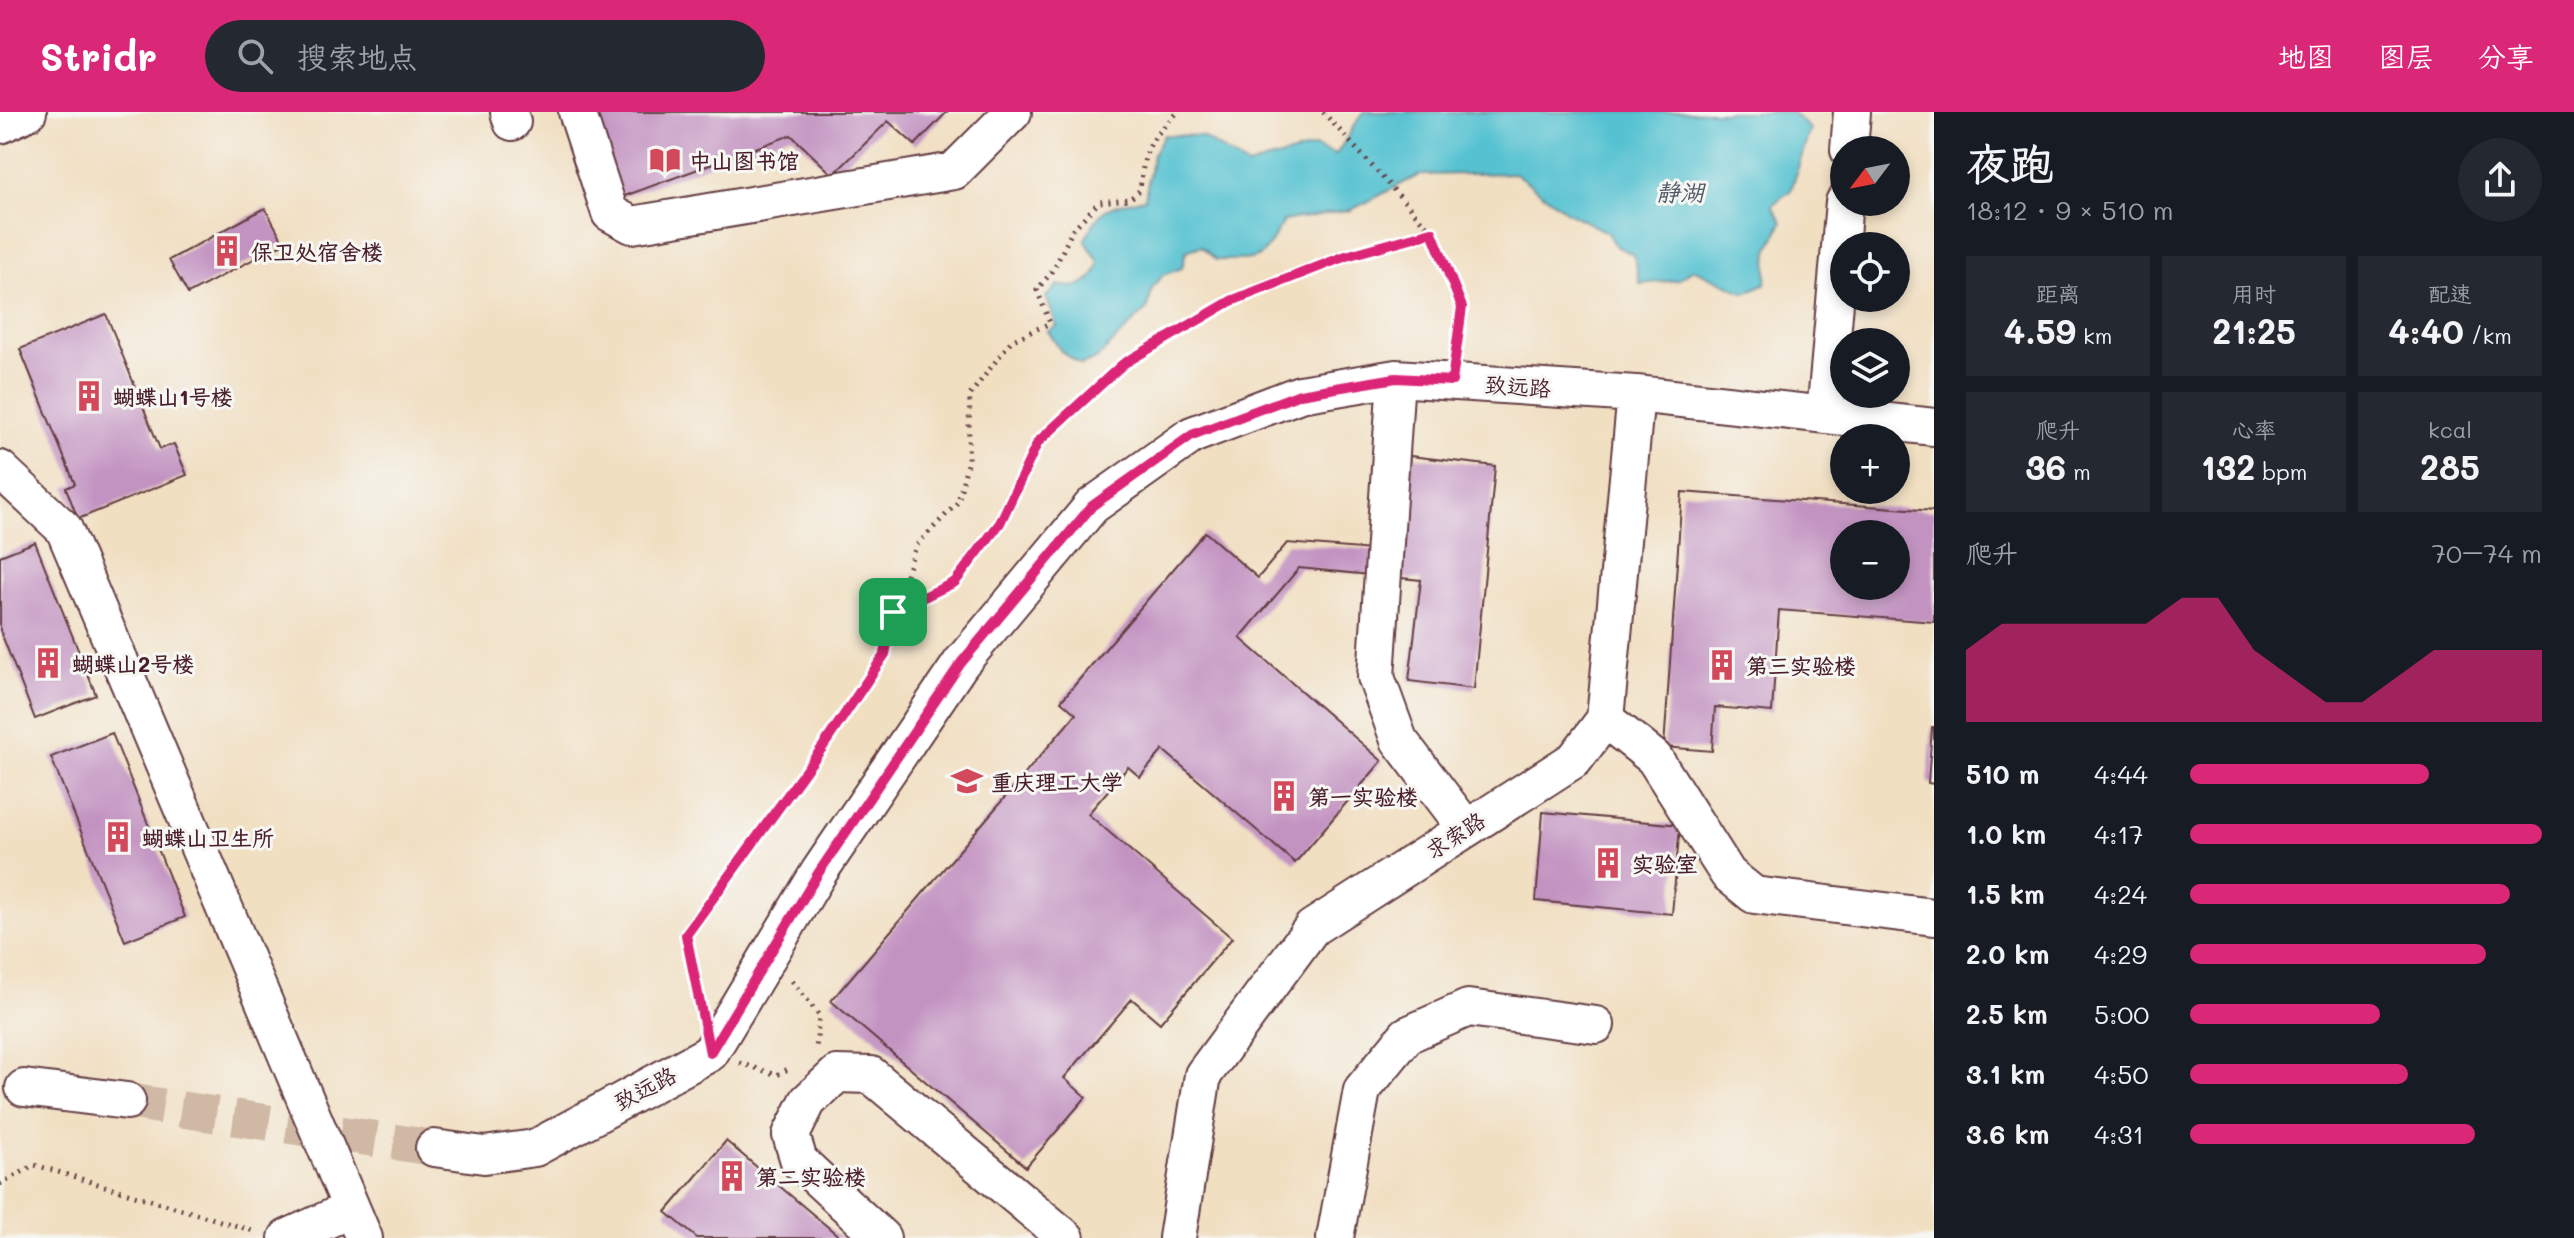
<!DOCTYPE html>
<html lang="zh">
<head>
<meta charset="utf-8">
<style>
	:root { --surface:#171b24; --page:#242831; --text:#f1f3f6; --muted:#9ea1a6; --accent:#db2777 }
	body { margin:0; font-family:Mali,"LXGW WenKai TC",sans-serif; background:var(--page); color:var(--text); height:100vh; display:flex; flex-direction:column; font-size:30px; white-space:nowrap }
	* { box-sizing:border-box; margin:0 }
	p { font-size:26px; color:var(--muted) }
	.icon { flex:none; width:44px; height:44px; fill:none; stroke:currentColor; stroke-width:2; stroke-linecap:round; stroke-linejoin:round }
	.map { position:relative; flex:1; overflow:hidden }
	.sheet { display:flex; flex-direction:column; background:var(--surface); width:640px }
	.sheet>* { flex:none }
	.needle { width:52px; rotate:238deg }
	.controls { position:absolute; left:1830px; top:24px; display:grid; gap:16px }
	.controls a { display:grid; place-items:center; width:80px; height:80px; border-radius:50%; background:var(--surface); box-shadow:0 4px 12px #0003; font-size:40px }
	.pin { position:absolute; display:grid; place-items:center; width:68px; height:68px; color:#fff; margin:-34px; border-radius:16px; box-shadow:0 4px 12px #0006 }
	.round { display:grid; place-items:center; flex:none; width:84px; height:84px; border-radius:42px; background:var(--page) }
	.head { display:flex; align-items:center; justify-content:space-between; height:136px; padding:0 32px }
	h1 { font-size:44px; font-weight:700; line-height:60px }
	.figures { display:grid; grid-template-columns:repeat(3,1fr); gap:12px; height:136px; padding:8px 32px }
	.figures div { display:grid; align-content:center; border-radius:0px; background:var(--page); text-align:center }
	.figures b { font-size:34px; font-weight:700 }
	.figures small { font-size:22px; font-weight:400 }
	.figures p { font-size:22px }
	.chart { height:224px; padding:16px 32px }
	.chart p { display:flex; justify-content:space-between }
	.chart svg { width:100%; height:144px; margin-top:8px; fill:var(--accent); opacity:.7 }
	ul { padding:0 32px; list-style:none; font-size:26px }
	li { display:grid; grid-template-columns:128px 96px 1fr; align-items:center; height:60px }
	li i { height:20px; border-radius:10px; background:var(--accent) }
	header { display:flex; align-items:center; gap:48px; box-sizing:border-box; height:112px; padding:0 40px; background:var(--accent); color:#fff }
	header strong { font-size:38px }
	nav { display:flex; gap:44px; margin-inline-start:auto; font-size:28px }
	.search { width:560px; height:72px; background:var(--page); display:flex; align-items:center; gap:20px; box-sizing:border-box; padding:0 28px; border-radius:44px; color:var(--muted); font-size:30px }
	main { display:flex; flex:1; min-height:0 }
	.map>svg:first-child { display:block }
	.water { fill:#57c2d1; stroke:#50707e; stroke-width:2 }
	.building { fill:#c293c1; fill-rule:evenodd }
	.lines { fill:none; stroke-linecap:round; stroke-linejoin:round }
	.minor-tunnel { stroke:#d0b9a4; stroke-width:36; stroke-dasharray:36 18; stroke-linecap:butt }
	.minor-casing { stroke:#633c42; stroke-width:40 }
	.path { stroke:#633c42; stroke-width:5; stroke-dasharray:2 6; stroke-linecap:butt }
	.minor { stroke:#fff; stroke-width:36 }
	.route-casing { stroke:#fff; stroke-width:16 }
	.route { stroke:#db2777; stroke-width:10 }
	.labels { text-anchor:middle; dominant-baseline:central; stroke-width:6; stroke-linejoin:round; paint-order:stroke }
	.poi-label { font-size:22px; font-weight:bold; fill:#4a1f2b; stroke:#f6f6f2; text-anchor:start }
	.street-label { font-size:22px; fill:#4a1f2b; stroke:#f6f6f2 }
	.water-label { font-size:24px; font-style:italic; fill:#4f5865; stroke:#f6f6f2 }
</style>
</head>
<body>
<header>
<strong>Stridr</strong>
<div class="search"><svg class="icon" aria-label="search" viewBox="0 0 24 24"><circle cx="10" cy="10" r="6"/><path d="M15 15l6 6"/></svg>搜索地点</div>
<nav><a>地图</a><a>图层</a><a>分享</a></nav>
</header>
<main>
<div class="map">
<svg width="1934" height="1126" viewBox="0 0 1934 1126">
	<rect width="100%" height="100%" fill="#f6f6f2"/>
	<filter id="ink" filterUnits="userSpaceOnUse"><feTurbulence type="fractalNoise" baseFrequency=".0125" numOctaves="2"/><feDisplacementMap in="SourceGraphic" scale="16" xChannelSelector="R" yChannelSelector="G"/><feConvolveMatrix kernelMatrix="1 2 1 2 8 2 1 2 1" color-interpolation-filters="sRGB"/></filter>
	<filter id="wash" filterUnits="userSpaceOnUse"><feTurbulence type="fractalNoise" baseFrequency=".006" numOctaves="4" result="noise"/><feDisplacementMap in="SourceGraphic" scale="32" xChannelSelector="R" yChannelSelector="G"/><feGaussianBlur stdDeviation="1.8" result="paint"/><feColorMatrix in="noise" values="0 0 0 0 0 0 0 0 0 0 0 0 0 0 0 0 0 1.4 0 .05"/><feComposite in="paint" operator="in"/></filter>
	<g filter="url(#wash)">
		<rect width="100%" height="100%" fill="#f1dfc2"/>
		<path class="water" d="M1363,0H1792L1810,17L1791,78L1772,93L1782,110L1768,139L1766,171L1745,181L1693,157L1678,168L1640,172L1634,143L1616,134L1608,121L1567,100L1515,61L1419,63L1351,98L1283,109C1260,151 1263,148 1216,148L1201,134L1186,139L1182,156L1163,163L1152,176L1148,196L1096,247L1081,253L1061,239L1048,219L1057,214L1046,185L1058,173C1079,178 1095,172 1099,150L1085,128C1102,91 1109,96 1145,86L1153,42L1164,23L1201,24L1247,54L1315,35L1336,43Z"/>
		<g id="blocks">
			<path class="building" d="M591,0H947L915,33L888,9L833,63L791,23L622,85Z
				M265,96L284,131L188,182L169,148Z
				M106,202L160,337L174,332L187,363L78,407L66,376L75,372L20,237Z
				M1410,344L1495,354L1474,577L1409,569L1421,468L1299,456L1240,526L1382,649L1295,751L1163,638L1140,665L1128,655L1088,702L1232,826L1160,911L1132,887L1064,966L1086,985L1026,1055L831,889L1076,602L1061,589L1205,420L1258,466L1287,431L1397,440Z
				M1682,380L1934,399V510L1779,498L1772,600L1715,595L1712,639L1664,635ZM1844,422H1896V474H1844Z
				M35,430L96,583L35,607L0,518V444Z
				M1932,615H1934V672L1928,671Z
				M112,621L185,805L125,829L51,645Z
				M1543,700L1680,713L1672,802L1536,789Z
				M726,1029L841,1126H697L666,1100Z"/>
		</g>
	</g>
	<g filter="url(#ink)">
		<use href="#blocks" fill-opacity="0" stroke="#633c42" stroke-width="2"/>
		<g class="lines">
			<path class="minor-tunnel" d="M127,989L434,1036"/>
			<defs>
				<path id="minor" d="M509,0L512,10
					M577,0L610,101L632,113L954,59L1013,0
					M0,13L28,0
					M1849,38L1852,0
					M1396,266L1376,565L1399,628L1466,716
					M1825,303L1844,90
					M0,357L64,417L364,1126
					M1605,607L1654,646L1728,762L1754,783L1934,805
					M24,976L127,989
					M434,1036L484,1043L535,1036L710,941L819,760L961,551L1092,394L1192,323L1300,282L1396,266L1636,282L1934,315
					M287,1126L351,1097
					M882,1126L799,1049L791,1023L808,989L837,962L871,963L1066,1126
					M1177,1126L1203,963L1312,816L1575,647L1605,607L1636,282
					M1335,1126L1362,978L1407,923L1468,896L1596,913"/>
			</defs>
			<use href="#minor" class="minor-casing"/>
			<path class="path" d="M1323,0L1432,120L1462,195L1456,239
				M893,500L955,470L1000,411L1038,330L1123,252L1231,189L1346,144L1432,120
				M792,869L819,903L816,938
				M700,891L686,823L822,636L885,542L893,500L916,434L958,390L968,348L970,283L1011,229L1050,211L1037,178L1054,157L1073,117L1099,90L1130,87L1140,78C1144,37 1148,30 1178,0
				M740,951L777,963L790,956
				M0,1072L35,1053L257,1120"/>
			<use href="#minor" class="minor"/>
		</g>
	</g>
	<g class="lines" filter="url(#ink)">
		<defs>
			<path id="route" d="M1432,120L1462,195L1452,269L1396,266L1300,282L1192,323L1092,394L961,551L819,760L710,941L686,823L822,636L885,542L893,500L955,470L1000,411L1038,330L1123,252L1231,189L1346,144Z"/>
		</defs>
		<use href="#route" class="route-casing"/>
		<use href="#route" class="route"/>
	</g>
	<defs>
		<symbol id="library-bare" viewBox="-9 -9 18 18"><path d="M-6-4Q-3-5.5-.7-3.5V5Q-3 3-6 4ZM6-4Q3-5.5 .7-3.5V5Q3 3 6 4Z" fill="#d1495b" stroke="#f6f6f2" stroke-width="2.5" paint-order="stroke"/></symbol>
		<symbol id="building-bare" viewBox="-9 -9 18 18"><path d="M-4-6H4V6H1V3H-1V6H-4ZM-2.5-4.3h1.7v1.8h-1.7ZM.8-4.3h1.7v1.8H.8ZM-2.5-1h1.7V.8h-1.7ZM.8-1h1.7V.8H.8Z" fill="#d1495b" stroke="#f6f6f2" stroke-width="2.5" paint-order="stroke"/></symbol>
		<symbol id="university-bare" viewBox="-9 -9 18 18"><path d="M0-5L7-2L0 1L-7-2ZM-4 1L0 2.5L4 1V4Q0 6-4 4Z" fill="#d1495b" stroke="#f6f6f2" stroke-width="2.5" paint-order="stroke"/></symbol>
	</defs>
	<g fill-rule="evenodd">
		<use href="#library-bare" x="643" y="26" width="44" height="44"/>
		<use href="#building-bare" x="205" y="117" width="44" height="44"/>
		<use href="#building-bare" x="67" y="262" width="44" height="44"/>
		<use href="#building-bare" x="26" y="529" width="44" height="44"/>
		<use href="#building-bare" x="1700" y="531" width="44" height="44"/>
		<use href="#university-bare" x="945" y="647" width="44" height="44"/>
		<use href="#building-bare" x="1262" y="662" width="44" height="44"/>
		<use href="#building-bare" x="96" y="703" width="44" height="44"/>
		<use href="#building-bare" x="1586" y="729" width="44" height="44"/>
		<use href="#building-bare" x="710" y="1042" width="44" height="44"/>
	</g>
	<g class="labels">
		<g class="poi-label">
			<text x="689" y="48">中山图书馆</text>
			<text x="251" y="139">保卫处宿舍楼</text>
			<text x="113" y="284">蝴蝶山1号楼</text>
			<text x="72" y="551">蝴蝶山2号楼</text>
			<text x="1746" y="553">第三实验楼</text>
			<text x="991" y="669">重庆理工大学</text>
			<text x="1308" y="684">第一实验楼</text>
			<text x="142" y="725">蝴蝶山卫生所</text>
			<text x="1632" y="751">实验室</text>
			<text x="756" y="1064">第二实验楼</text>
		</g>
		<g class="street-label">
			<text transform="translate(1518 274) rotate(4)">致远路</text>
			<text transform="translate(1455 723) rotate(-33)">求索路</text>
			<text transform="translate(645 976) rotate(-28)">致远路</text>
		</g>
		<g class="water-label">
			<text x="1680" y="79">静湖</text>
		</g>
	</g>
</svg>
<div class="controls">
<a><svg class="needle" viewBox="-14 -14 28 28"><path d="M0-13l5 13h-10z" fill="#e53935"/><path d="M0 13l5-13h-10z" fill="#9ea1a6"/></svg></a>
<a><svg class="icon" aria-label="locate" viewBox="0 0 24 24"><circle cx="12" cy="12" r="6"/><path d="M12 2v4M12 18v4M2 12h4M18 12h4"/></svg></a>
<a><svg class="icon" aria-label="layers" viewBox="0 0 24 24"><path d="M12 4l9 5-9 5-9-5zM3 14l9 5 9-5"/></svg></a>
<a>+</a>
<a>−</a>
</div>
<div class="pin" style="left:893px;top:500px;background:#1e9e55"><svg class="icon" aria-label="arrive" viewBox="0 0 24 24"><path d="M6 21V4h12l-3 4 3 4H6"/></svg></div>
</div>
<section class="sheet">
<div class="head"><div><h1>夜跑</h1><p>18:12 · 9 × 510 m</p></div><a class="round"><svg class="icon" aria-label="share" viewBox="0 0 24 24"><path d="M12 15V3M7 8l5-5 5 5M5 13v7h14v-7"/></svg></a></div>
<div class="figures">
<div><p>距离</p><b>4.59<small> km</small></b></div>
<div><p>用时</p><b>21:25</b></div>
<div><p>配速</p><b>4:40<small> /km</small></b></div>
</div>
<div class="figures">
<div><p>爬升</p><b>36<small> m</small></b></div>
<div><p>心率</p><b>132<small> bpm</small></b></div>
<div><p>kcal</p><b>285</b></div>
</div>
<div class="chart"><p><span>爬升</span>70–74 m</p>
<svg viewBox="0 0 160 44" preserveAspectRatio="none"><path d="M0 44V22L10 14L20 14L30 14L40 14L50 14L60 6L70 6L80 22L90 30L100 38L110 38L120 30L130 22L140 22L150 22L160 22V44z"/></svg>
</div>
<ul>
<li><b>510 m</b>4:44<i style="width:68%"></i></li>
<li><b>1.0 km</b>4:17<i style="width:100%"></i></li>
<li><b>1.5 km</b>4:24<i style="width:91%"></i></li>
<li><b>2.0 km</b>4:29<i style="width:84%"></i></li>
<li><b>2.5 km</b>5:00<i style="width:54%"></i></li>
<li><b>3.1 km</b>4:50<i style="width:62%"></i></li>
<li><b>3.6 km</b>4:31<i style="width:81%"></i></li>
</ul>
</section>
</main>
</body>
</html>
